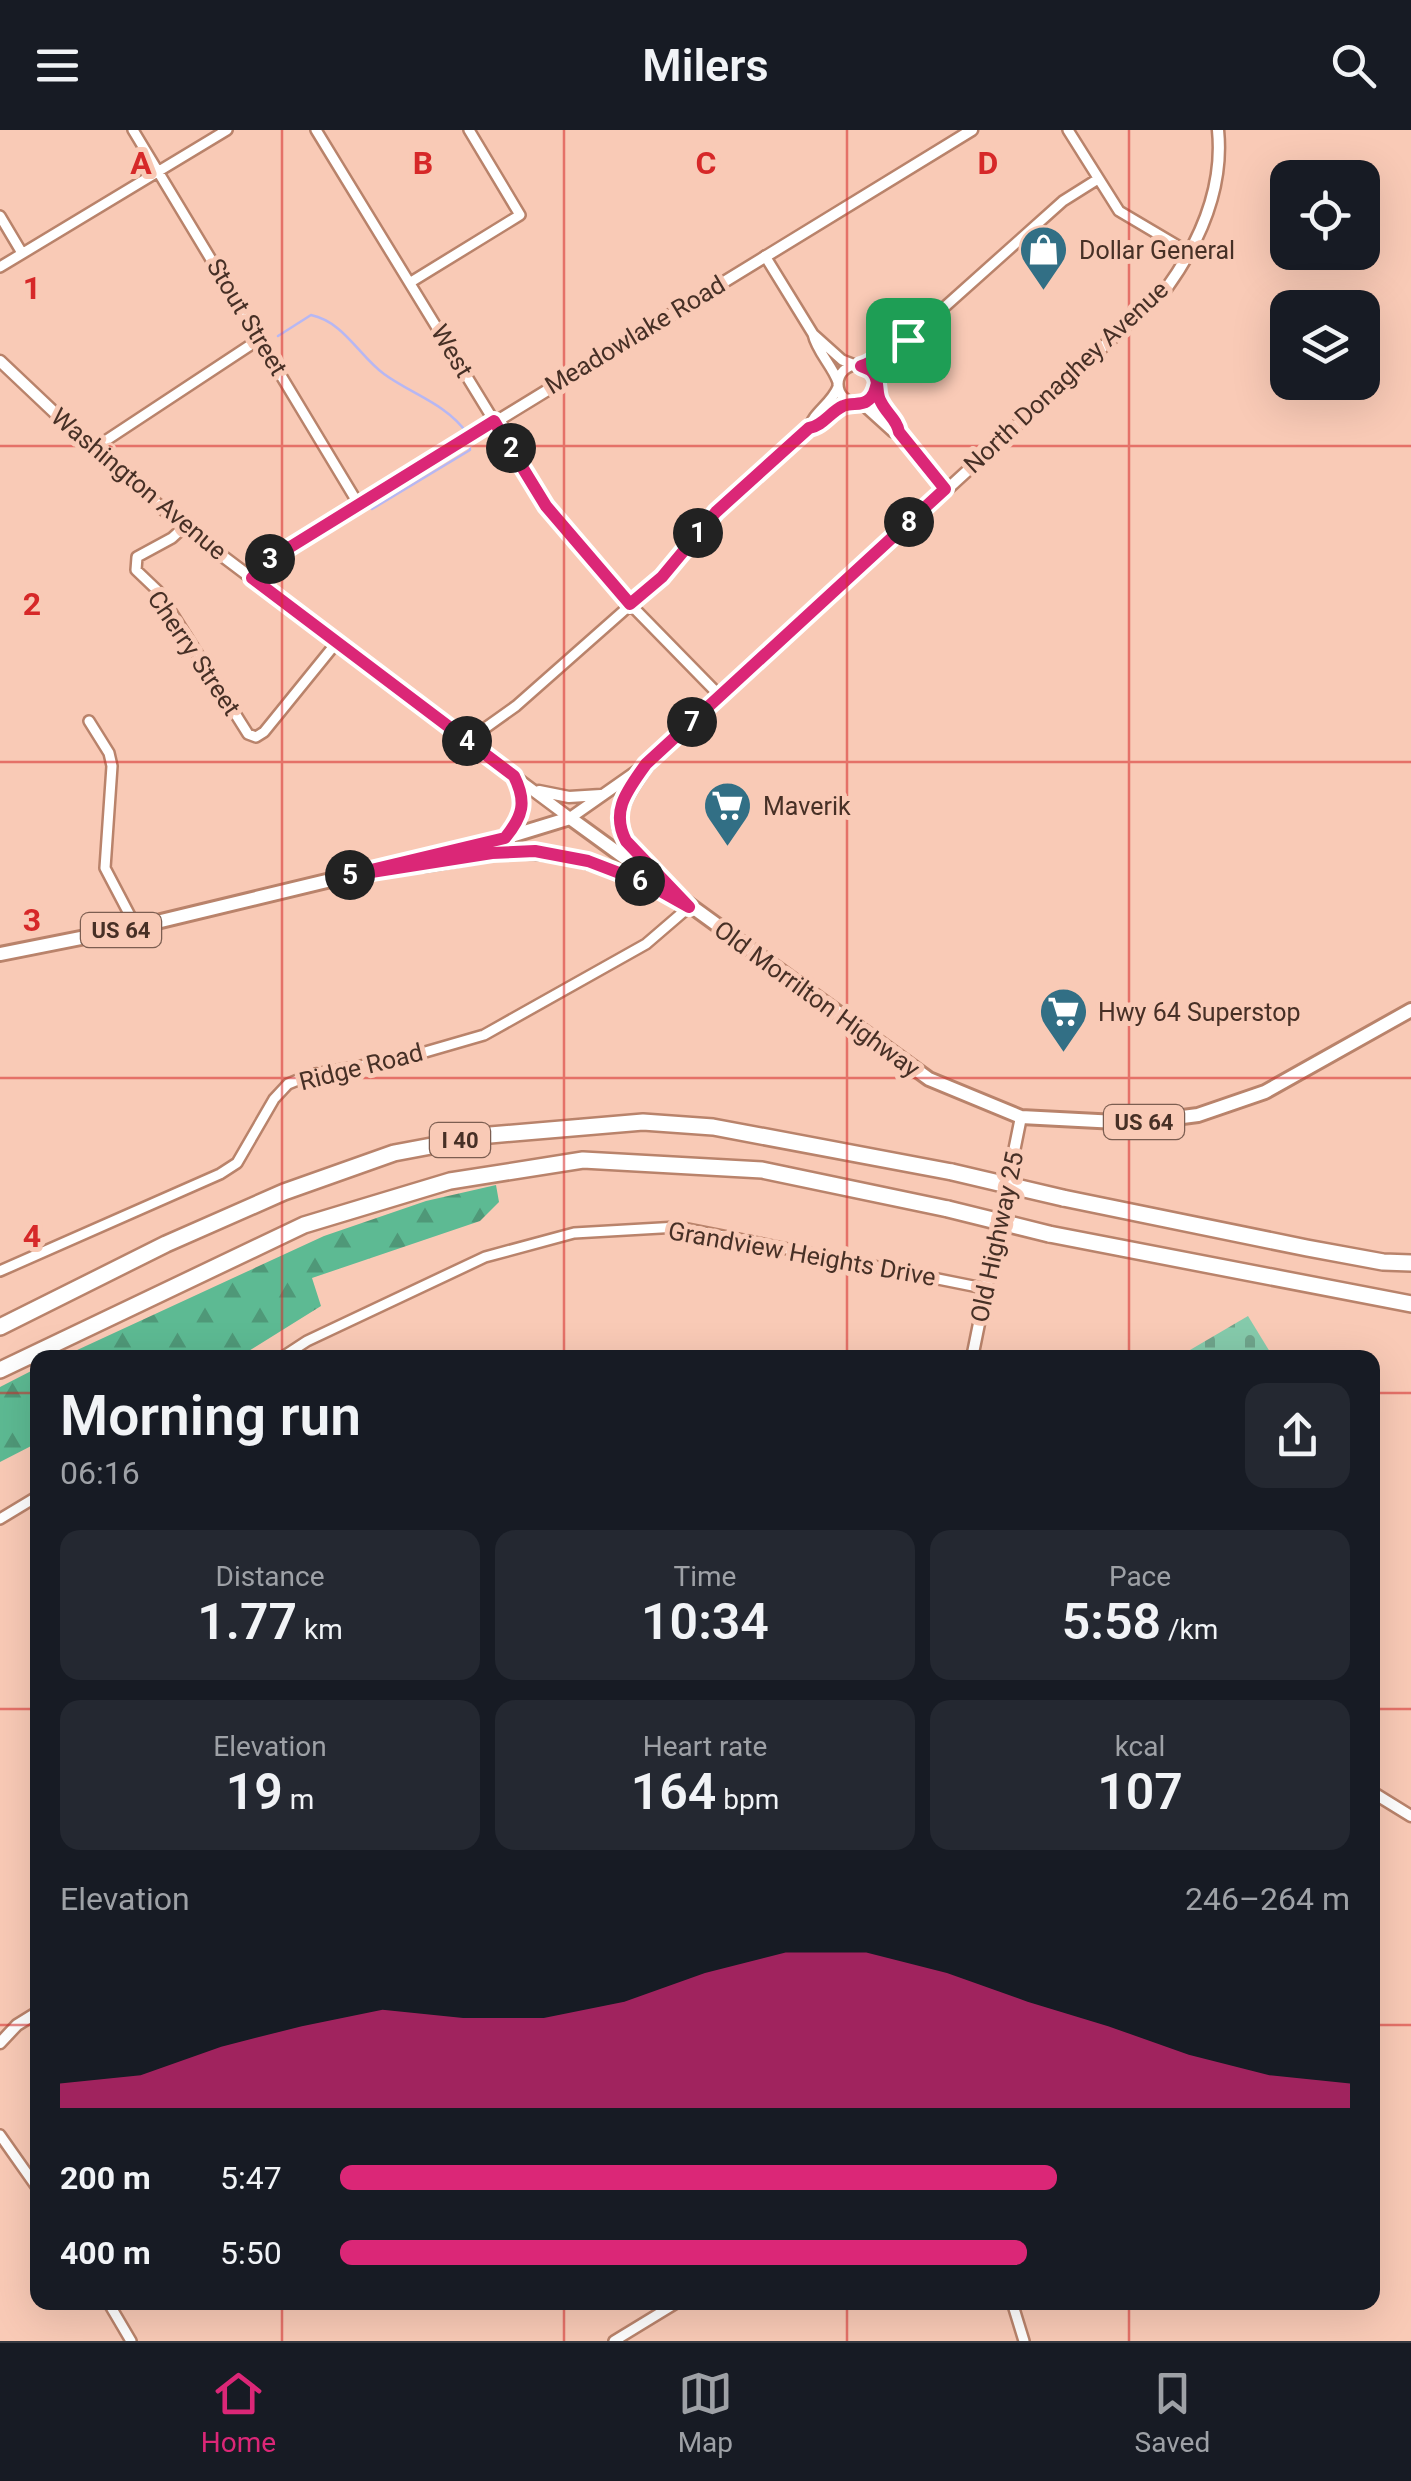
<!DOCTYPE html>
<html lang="en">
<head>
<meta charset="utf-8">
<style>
	:root { --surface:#171b24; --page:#242831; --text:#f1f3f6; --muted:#9ea1a6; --line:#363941; --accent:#db2777 }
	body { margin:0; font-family:Roboto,sans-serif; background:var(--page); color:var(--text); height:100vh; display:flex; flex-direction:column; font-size:38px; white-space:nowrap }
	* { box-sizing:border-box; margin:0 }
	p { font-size:32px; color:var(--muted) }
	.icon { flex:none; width:55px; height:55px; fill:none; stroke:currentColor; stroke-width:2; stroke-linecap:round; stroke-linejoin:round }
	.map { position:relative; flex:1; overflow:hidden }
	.details { position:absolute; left:30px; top:1220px; width:1350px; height:960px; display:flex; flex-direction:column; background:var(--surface); border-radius:20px; box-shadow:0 10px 40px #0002 }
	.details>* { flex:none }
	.buttons { position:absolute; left:1270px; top:30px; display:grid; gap:20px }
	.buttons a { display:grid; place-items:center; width:110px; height:110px; border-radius:20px; background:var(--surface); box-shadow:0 10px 40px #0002; font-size:50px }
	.pin { position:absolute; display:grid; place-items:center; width:85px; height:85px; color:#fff; margin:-42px; border-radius:20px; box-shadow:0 5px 15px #0006 }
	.km { position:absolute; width:50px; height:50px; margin:-25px; border-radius:50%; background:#222; color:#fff; font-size:28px; line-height:50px; text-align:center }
	.round { display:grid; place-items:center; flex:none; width:105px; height:105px; border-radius:20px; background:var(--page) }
	.summary { display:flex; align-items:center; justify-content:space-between; height:170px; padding:0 30px }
	h1 { font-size:55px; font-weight:600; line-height:75px }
	.figures { display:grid; grid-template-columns:repeat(3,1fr); gap:15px; height:170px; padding:10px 30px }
	.figures div { display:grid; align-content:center; border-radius:20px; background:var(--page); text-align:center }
	.figures b { font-size:50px; font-weight:600 }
	.figures small { font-size:28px; font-weight:400 }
	.figures p { font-size:28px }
	.chart { height:280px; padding:20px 30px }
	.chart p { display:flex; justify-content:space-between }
	.chart svg { width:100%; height:180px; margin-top:10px; fill:var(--accent); opacity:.7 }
	ul { padding:0 30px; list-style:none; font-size:32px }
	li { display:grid; grid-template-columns:160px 120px 1fr; align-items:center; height:75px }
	li i { height:25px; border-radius:12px; background:var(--accent) }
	header { display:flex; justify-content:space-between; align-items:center; height:130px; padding:0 30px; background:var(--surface); font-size:45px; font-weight:600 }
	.menu { display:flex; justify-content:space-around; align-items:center; height:140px; border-top:2px solid var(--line); background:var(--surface); font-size:28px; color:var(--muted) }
	.menu a { display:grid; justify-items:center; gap:5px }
	.menu .active { color:var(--accent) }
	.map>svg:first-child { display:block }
	.forest { fill:url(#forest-firs) }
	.cemetery { fill:url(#cemetery-stones) }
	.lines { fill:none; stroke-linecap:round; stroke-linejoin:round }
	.stream { stroke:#b7b7f3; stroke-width:2.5 }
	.minor-casing { stroke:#b9836b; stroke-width:14 }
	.tertiary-casing { stroke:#b9836b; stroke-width:15 }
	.primary-casing { stroke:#b9836b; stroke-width:18 }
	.motorway-casing { stroke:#b9836b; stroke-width:20 }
	.minor { stroke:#fff; stroke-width:9 }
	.tertiary { stroke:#fff; stroke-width:10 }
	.primary { stroke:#fff; stroke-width:12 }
	.motorway { stroke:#fff; stroke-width:15 }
	.motorway-bridge-casing { stroke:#b9836b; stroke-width:20; stroke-linecap:butt }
	.motorway-bridge { stroke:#fff; stroke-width:15 }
	.route-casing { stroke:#fff; stroke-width:20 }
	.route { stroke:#db2777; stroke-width:12 }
	.grid { fill:none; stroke:#d62828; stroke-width:2.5; stroke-opacity:0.55 }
	.labels { text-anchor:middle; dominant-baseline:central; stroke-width:10; stroke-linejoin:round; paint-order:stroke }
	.shield { fill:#f9cab6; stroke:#7c5e51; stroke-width:2.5 }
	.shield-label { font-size:22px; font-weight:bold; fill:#473026 }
	.poi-label { font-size:25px; fill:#473026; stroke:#f9cab6; text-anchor:start }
	.street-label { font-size:25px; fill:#473026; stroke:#f9cab6 }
	.grid-label { font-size:32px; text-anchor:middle; font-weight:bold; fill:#d62828; stroke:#f9cab6; stroke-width:10; stroke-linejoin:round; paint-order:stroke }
</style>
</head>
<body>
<header><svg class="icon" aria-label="menu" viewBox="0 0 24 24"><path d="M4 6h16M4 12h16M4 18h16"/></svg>Milers<svg class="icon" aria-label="search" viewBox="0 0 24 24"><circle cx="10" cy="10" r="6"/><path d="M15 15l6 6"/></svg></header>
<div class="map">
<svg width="1411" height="2211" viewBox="0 0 1411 2211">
	<defs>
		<pattern id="forest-firs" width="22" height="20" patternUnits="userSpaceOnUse" patternTransform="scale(2.5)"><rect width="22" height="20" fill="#5dba93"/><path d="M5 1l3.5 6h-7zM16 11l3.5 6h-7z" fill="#4f9878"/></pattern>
		<pattern id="cemetery-stones" width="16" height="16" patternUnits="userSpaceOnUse" patternTransform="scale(2.5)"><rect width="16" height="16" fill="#85caab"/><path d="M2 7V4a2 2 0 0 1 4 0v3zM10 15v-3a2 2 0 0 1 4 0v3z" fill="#6fa48b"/></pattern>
	</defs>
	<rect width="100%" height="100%" fill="#f9cab6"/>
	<path class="forest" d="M496,1055L499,1072L480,1091L312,1148L321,1176L239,1227H62L324,1106L426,1071Z
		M37,1238V1313L0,1332V1257Z"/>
	<path class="cemetery" d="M1248,1186L1273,1227H1178Z"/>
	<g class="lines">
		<path class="stream" d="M278,206L311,185C344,192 359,226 384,244C413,265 445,273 467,303
			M372,379L470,320L469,311"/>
		<defs>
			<path id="minor" d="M133,0L359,375
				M316,0L546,376L630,474L720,566
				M1068,0L1119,81L1190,123
				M0,86L22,123
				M765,126L813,204C817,222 832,235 838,252
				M0,137L227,0
				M411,152L520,85L469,0
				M813,204L842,230L855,235
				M838 254a19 19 0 1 1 38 0a19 19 0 1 1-38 0Z
				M864,235C881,230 891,212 908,210
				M876,253L882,241L920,199L1063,71L1098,49
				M876,258L883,276L899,296V302L945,359
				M861,273L893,302H899
				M809,298C825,297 837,278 853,273
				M93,319L261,208
				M184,397L172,408L137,427L136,440L158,461L248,604L256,607L264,602L337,512
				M89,591L109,623L112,636L105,738L136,797
				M463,608L467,611L516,576L662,447L716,382L809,298C813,283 832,273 838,257
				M0,1141L220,1044L237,1033L274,969L288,954L310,945L401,929L484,905L646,814L689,777
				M281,1228L307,1211L485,1127L574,1103L678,1097L988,1159
				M0,1389L38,1366
				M0,2005L38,2059
				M108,2172L131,2211
				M1012,2172L1024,2211
				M614,2211L678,2172"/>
			<path id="tertiary" d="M0,231L93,319L184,397L462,607
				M252,448L267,432L972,0
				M467,611L570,688L647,634L1166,159C1200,112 1224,59 1218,0
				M539,661L569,667L601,665
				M972,1228L1021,987
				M1372,1662L1411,1686
				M0,1913L17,1895L38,1882"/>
			<path id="primary" d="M647,634C602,697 614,699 663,750
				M506,706C524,685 526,671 515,646
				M423,735C447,732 470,726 493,723C547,717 602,732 652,756
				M0,824L136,797L505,708L570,688L929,949L1021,987L1136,993L1198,985L1265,962L1411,880"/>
			<path id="motorway" d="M1063,1068L1307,1118L1383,1132L1411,1133
				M1049,1104L1411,1174
				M0,1197L166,1114L284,1062L394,1023L490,1005L643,992L713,997L952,1042
				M0,1240L304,1095L450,1051L583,1030L762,1040L948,1079"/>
		</defs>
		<use href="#minor" class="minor-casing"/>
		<use href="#tertiary" class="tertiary-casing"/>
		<use href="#primary" class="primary-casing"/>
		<use href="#motorway" class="motorway-casing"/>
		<use href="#minor" class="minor"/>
		<use href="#tertiary" class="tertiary"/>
		<use href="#primary" class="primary"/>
		<use href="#motorway" class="motorway"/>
		<defs>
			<path id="motorway-bridge" d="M952,1042L1063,1068
				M948,1079L1049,1104"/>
		</defs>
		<use href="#motorway-bridge" class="motorway-bridge-casing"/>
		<use href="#motorway-bridge" class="motorway-bridge"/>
	</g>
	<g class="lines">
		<defs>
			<path id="route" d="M908,210C902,224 889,229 881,242C875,251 878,264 867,271C860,276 851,272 843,276C830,282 823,296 809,298L716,382L662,447L630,474L546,376L494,291L266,432L252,448L514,646C527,672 523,686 505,708L346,746L492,723L535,721L588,731L648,754L689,777L626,711C610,680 628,660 646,634L945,359L899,302C897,290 887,284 881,272C876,264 879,255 875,246C871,239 868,239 861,236C880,231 890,213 908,210"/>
		</defs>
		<use href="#route" class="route-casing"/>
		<use href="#route" class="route"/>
	</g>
	<path class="grid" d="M282,0V1228M564,0V1228M847,0V1228M1129,0V1228M0,316H1411M0,632H1411M0,948H1411M0,1263H38M1372,1263H1411M0,1579H38M1372,1579H1411M0,1895H38M1372,1895H1411M282,2172V2211M564,2172V2211M847,2172V2211M1129,2172V2211"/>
	<defs>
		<symbol id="shop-pin" viewBox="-11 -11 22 30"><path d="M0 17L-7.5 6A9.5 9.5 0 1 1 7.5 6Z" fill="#326f85" stroke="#f9cab6"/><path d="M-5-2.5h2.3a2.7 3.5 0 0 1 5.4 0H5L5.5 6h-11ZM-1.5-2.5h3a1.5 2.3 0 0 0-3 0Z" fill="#fff"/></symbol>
		<symbol id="supermarket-pin" viewBox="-11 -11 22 30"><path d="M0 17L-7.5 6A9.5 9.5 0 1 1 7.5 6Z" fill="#326f85" stroke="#f9cab6"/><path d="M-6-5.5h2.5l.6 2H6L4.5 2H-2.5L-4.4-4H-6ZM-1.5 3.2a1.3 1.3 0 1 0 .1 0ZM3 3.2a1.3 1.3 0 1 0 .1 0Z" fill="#fff"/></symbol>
	</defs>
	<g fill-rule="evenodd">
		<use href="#shop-pin" x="1016" y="92" width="55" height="75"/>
		<use href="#supermarket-pin" x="700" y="648" width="55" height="75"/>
		<use href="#supermarket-pin" x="1036" y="854" width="55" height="75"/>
	</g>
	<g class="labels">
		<g class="shield">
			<rect x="81" y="783" width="80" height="34" rx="8"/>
			<rect x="1104" y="975" width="80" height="34" rx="8"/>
			<rect x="430" y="993" width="60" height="34" rx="8"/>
		</g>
		<g class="shield-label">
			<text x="121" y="800">US 64</text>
			<text x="1144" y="992">US 64</text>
			<text x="460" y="1010">I 40</text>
		</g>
		<g class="poi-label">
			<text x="1079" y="120">Dollar General</text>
			<text x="763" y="676">Maverik</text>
			<text x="1098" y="882">Hwy 64 Superstop</text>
		</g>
		<g class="street-label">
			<text transform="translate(247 187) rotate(59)">Stout Street</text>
			<text transform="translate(635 205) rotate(-31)">Meadowlake Road</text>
			<text transform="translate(452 221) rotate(59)">West</text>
			<text transform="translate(1066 247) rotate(-43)">North Donaghey Avenue</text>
			<text transform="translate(139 354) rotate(40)">Washington Avenue</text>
			<text transform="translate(194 523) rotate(56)">Cherry Street</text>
			<text transform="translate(817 869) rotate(36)">Old Morrilton Highway</text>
			<text transform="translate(361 937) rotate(-14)">Ridge Road</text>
			<text transform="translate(997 1107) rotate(-78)">Old Highway 25</text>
			<text transform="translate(802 1124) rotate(10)">Grandview Heights Drive</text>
		</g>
	</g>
	<g class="grid-label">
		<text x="141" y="44">A</text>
		<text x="423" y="44">B</text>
		<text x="706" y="44">C</text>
		<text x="988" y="44">D</text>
		<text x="32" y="169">1</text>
		<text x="32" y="485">2</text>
		<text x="32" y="801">3</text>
		<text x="32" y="1117">4</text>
	</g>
</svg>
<div class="buttons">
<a><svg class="icon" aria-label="locate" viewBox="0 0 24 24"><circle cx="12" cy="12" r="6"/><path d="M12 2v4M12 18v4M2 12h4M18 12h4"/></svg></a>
<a><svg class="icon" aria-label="layers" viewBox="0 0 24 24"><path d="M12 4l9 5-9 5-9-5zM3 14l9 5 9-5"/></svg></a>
</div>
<div class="pin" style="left:908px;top:210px;background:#1e9e55"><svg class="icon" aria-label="arrive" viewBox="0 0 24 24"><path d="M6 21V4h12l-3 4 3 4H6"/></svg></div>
<b class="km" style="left:698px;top:403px">1</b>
<b class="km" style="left:511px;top:318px">2</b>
<b class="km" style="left:270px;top:429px">3</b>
<b class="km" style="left:467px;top:611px">4</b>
<b class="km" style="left:350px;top:745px">5</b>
<b class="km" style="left:640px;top:751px">6</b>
<b class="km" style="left:692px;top:592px">7</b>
<b class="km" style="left:909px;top:392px">8</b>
<section class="details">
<div class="summary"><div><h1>Morning run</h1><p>06:16</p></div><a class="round"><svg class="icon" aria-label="share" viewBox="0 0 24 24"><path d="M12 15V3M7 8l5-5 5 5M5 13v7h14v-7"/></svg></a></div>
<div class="figures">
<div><p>Distance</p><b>1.77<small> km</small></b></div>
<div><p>Time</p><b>10:34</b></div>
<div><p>Pace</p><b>5:58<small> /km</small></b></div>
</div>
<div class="figures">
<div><p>Elevation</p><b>19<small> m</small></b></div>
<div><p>Heart rate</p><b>164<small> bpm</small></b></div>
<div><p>kcal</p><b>107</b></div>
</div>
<div class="chart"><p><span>Elevation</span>246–264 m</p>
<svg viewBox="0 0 160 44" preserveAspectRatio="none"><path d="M0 44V38L10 36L20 29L30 24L40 20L50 22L60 22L70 18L80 11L90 6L100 6L110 11L120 18L130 24L140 31L150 36L160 38V44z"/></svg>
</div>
<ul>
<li><b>200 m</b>5:47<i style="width:71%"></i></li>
<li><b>400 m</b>5:50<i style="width:68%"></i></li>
</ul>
</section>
</div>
<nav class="menu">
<a class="active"><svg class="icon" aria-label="home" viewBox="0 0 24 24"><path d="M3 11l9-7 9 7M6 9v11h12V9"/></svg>Home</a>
<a><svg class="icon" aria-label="map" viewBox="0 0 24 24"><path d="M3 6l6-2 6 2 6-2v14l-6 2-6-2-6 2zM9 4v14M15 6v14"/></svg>Map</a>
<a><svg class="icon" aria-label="saved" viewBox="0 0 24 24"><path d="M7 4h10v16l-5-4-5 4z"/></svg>Saved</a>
</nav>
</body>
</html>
